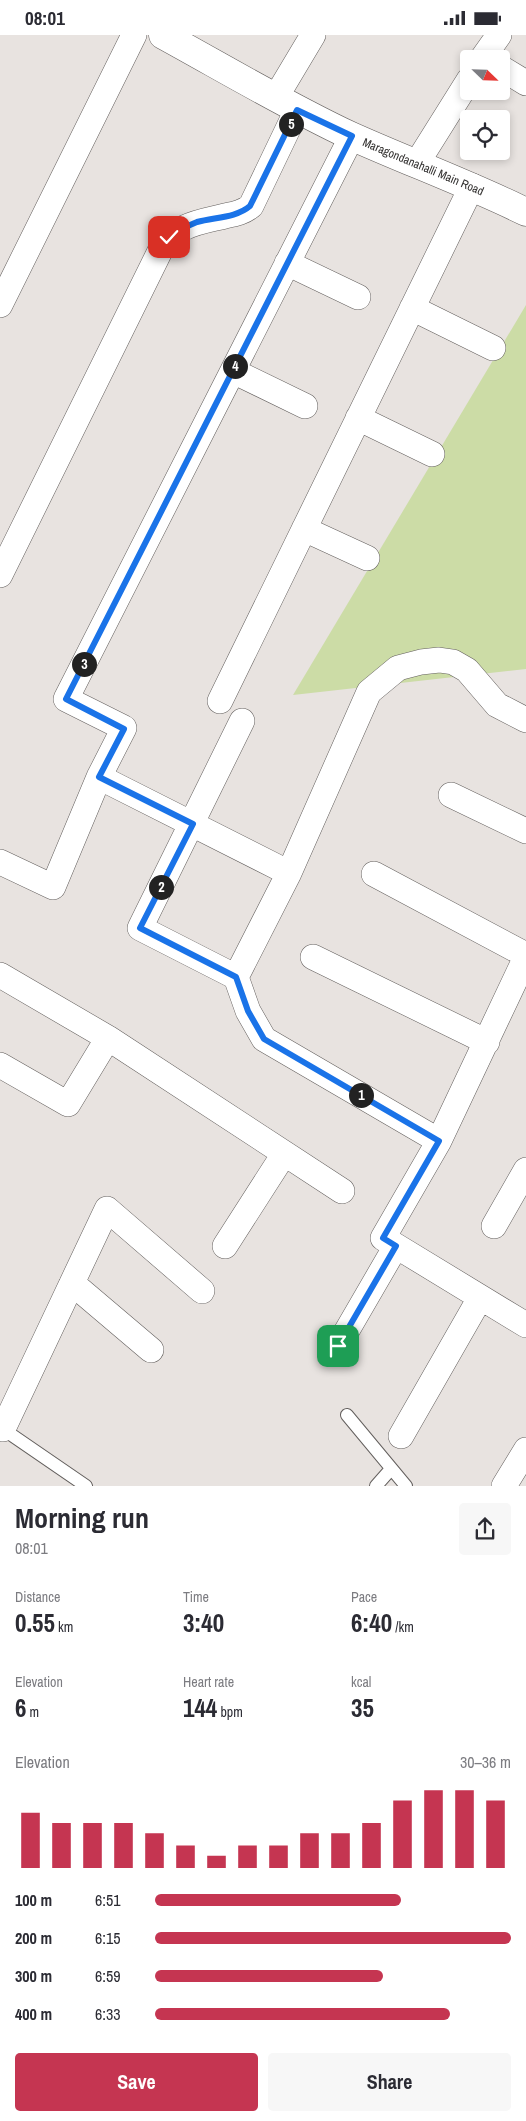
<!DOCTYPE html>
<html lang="en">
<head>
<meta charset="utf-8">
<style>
	:root { --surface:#fff; --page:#f7f7f7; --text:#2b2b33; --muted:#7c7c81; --accent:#c53551 }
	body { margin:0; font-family:"Archivo Narrow",sans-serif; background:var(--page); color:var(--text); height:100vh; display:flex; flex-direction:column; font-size:19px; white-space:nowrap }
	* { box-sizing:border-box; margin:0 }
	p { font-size:16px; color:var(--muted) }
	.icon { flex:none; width:28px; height:28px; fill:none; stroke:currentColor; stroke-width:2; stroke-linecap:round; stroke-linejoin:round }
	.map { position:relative; height:1451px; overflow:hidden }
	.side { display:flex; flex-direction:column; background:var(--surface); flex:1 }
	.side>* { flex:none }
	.needle { width:32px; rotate:113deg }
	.tools { position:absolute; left:460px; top:15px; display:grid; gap:10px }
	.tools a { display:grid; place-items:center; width:50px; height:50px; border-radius:5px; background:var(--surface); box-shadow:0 2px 8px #0003; font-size:25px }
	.pin { position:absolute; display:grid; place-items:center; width:42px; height:42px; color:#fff; margin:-21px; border-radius:10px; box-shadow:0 2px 8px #0006 }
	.km { position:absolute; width:25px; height:25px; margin:-12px; border-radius:50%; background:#222; color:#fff; font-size:14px; line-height:25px; text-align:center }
	.round { display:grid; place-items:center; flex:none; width:52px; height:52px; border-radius:5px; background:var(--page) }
	.overview { display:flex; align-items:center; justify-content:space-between; height:85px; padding:0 15px }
	h1 { font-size:28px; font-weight:700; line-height:38px }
	.stats { display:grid; grid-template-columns:repeat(3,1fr); gap:8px; height:85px; padding:5px 15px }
	.stats div { display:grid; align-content:center }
	.stats b { font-size:25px; font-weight:700 }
	.stats small { font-size:14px; font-weight:400 }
	.stats p { font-size:14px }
	.chart { height:140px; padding:10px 15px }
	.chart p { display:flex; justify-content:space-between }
	.chart svg { width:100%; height:90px; margin-top:5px; stroke:var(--accent); stroke-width:6 }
	.action { display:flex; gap:10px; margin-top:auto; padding:10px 15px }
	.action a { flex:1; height:58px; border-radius:5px; background:var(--accent); color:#fff; font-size:20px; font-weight:700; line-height:58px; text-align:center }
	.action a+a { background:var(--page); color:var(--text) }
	ul { padding:0 15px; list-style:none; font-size:16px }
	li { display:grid; grid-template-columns:80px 60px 1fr; align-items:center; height:38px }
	li i { height:12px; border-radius:6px; background:var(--accent) }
	.status { display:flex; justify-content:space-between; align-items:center; height:35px; padding:0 25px; background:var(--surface); direction:ltr }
	.status svg { height:14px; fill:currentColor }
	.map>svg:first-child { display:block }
	.green { fill:#ccdca6 }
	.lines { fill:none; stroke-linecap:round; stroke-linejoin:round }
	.lane-casing { stroke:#635f5d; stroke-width:14 }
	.street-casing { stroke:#635f5d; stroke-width:26 }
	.secondary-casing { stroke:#635f5d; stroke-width:29 }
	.lane { stroke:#fff; stroke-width:12 }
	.street { stroke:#fff; stroke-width:25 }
	.secondary { stroke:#fff; stroke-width:28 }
	.route-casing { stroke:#fff; stroke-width:10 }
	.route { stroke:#1a73e8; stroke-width:6 }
	.labels { text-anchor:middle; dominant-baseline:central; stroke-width:4.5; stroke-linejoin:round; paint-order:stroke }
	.street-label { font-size:12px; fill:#32302f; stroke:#e8e3e0 }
</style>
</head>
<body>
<div class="status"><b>08:01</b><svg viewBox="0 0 49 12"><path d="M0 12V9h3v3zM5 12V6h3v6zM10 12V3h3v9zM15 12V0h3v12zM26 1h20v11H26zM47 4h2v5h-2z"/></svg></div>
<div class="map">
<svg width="526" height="1451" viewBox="0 0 526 1451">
	<rect width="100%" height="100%" fill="#e8e3e0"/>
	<path class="green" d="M526,270V634L293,660Z"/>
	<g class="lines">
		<defs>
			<path id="lane" d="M347,1380L406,1451
				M3,1394L86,1451
				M376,1451L391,1434"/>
			<path id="street" d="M482,24L499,0
				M501,33L526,48
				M276,62L313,0
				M417,128L469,45
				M287,228L358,262
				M0,270L134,0
				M412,273L493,313
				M233,336L305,371
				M358,383L432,419
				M304,494L367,523
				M0,540L160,216C178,189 195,188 225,181C235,179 242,178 251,171L297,75
				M220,666L472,151
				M451,760L526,796
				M0,827L53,852L99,742
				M289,838L99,742L124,693L66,664L352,101
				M374,839L526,920
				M313,922L487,1007
				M526,922L439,1106L383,1203L526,1290
				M0,940L108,1003L342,1156
				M236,942L140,893L242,686
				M0,1030L68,1069L108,1003
				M439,1106L264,1004L248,976L236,942L289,838L369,657L398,633L421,627L439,625L453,627L467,635L497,670L526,685
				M494,1191L526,1135
				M225,1211L284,1119
				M72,1248L151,1315
				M338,1311L396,1211
				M0,1393L3,1394L107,1174L202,1256
				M401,1401L480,1263
				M504,1451L526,1415"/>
			<g id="secondary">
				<path id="s1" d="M163,0C225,34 287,71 351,101C409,127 469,149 526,177"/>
			</g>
		</defs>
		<use href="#lane" class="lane-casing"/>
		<use href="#street" class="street-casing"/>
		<use href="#secondary" class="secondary-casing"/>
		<use href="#lane" class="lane"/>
		<use href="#street" class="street"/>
		<use href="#secondary" class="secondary"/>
	</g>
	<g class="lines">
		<defs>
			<path id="route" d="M169,202C178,196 187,191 197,187C215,182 236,183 250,171L297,75L352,101L66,664L124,694L99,742L193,789L140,893L236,942L248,976L264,1004L439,1106L383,1203L396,1211L338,1311"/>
		</defs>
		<use href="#route" class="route-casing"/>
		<use href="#route" class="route"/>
	</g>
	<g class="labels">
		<g class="street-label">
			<text stroke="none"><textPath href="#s1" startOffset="292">Maragondanahalli Main Road</textPath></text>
		</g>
	</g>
</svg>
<div class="tools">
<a><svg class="needle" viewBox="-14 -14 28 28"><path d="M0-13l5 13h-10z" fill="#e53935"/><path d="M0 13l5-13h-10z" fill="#7c7c81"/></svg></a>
<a><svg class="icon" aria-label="locate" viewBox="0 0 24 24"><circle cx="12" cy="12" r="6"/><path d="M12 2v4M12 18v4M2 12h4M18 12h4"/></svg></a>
</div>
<div class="pin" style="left:338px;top:1311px;background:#1e9e55"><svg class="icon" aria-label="arrive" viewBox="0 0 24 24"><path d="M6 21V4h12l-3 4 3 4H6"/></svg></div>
<div class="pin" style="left:169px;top:202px;background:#d93025"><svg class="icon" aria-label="check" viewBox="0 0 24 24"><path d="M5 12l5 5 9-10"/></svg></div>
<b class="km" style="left:361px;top:1060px">1</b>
<b class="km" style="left:161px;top:852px">2</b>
<b class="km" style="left:84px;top:629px">3</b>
<b class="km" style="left:235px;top:331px">4</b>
<b class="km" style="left:291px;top:89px">5</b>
</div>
<section class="side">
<div class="overview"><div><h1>Morning run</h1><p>08:01</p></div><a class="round"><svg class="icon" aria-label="share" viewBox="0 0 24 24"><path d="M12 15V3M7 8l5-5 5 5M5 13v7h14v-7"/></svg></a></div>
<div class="stats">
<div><p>Distance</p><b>0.55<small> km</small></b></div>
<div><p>Time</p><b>3:40</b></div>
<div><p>Pace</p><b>6:40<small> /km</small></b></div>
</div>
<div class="stats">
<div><p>Elevation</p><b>6<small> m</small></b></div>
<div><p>Heart rate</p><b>144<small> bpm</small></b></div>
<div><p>kcal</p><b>35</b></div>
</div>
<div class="chart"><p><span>Elevation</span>30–36 m</p>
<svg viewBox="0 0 160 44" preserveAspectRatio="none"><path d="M5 44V17M15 44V22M25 44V22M35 44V22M45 44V27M55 44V33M65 44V38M75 44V33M85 44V33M95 44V27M105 44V27M115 44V22M125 44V11M135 44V6M145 44V6M155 44V11"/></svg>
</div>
<ul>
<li><b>100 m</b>6:51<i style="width:69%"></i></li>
<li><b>200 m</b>6:15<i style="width:100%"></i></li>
<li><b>300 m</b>6:59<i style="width:64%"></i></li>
<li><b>400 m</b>6:33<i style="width:83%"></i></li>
</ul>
<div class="action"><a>Save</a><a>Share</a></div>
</section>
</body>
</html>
